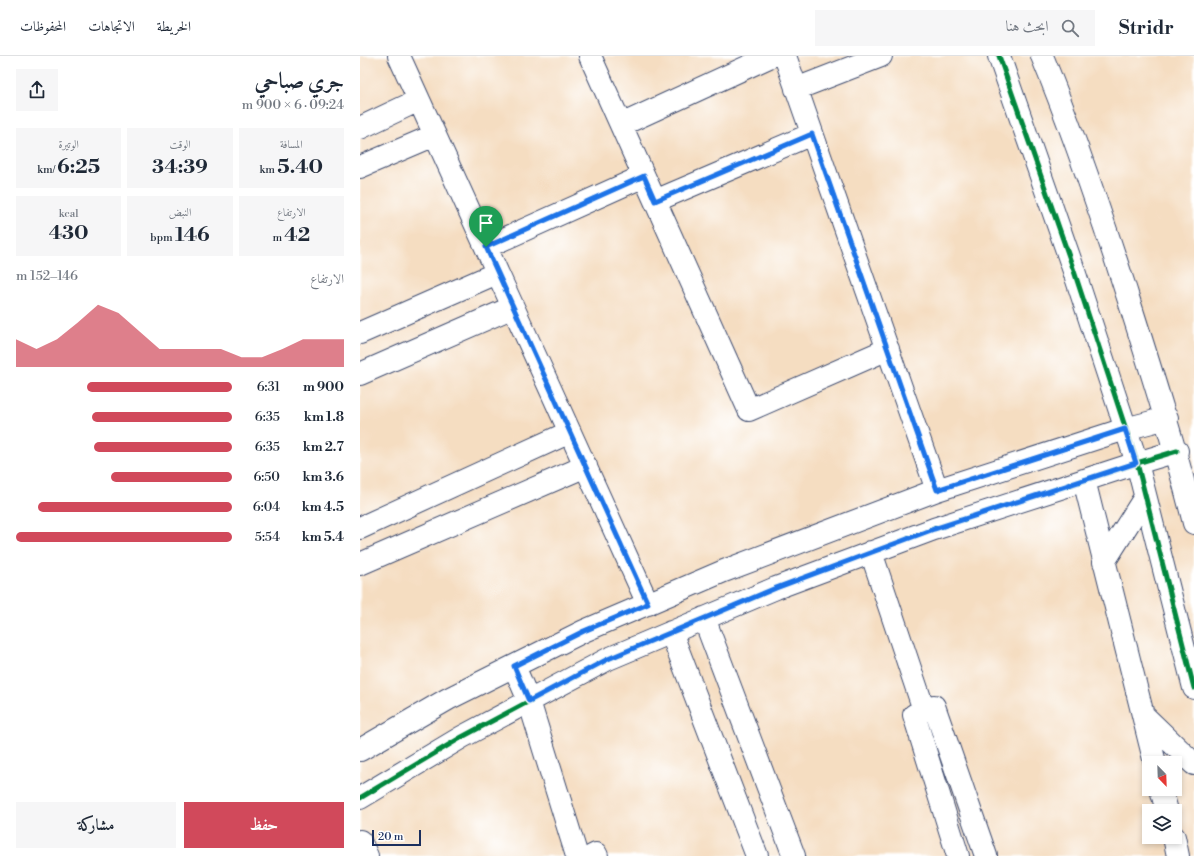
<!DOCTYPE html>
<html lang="ar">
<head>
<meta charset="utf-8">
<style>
	:root { --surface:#fff; --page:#f6f6f7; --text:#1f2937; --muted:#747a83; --line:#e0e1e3; --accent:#d1495b }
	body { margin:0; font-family:"Libre Bodoni",Amiri,serif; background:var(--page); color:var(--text); direction:rtl; height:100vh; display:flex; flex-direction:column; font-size:15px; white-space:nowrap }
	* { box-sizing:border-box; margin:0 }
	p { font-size:13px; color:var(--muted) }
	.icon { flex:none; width:22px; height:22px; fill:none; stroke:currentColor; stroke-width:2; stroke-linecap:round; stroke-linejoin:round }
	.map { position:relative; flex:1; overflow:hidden; direction:ltr }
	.details { display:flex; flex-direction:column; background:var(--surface); width:360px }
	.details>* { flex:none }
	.needle { width:26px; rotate:157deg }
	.tools { position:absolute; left:782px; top:700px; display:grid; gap:8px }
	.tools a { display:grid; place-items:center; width:40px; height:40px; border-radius:0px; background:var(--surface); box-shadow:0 2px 6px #0003; font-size:20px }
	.scale { position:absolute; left:12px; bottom:10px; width:49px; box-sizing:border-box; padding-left:4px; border:2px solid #1b2f5e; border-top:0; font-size:11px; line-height:14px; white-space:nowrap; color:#1b2f5e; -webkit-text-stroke:3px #fff; paint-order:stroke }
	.pin { position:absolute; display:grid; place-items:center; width:34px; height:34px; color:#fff; margin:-41px -17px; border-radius:50% 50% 50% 0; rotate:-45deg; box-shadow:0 0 4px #0007 }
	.pin .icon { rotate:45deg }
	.round { display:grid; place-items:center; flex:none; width:42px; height:42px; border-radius:0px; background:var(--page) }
	.overview { display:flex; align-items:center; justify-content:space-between; height:68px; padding:0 16px }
	h1 { font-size:22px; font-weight:700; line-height:30px }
	.stats { display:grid; grid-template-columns:repeat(3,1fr); gap:6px; height:68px; padding:4px 16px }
	.stats div { display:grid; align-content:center; border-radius:0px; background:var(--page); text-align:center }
	.stats b { font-size:20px; font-weight:700 }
	.stats small { font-size:11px; font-weight:400 }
	.stats p { font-size:11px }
	.chart { height:112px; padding:8px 16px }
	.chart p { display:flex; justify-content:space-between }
	.chart svg { width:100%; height:72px; margin-top:4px; fill:var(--accent); opacity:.7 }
	.button { display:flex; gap:8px; margin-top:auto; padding:8px 16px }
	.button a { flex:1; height:46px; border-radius:0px; background:var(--accent); color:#fff; font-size:16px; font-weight:700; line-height:46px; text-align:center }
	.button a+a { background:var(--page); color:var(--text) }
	ul { padding:0 16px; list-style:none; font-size:13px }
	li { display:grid; grid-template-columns:64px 48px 1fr; align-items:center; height:30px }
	li i { height:10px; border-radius:5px; background:var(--accent) }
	header { display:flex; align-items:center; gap:24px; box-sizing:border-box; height:56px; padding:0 20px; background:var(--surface); border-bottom:1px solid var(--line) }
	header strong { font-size:19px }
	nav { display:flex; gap:22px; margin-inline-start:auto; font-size:14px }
	.search { width:280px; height:36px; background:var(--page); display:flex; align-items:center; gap:10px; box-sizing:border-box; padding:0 14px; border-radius:0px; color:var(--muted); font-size:15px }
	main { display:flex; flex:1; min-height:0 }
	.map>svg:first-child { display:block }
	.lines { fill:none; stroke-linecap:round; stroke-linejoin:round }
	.minor-casing { stroke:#3c496d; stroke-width:24 }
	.minor { stroke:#fff; stroke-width:22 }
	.cycleway-casing { stroke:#fff; stroke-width:8 }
	.cycleway { stroke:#00873e; stroke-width:5 }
	.route-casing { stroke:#fff; stroke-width:8 }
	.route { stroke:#1a73e8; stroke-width:5 }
</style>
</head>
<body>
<header>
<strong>Stridr</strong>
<div class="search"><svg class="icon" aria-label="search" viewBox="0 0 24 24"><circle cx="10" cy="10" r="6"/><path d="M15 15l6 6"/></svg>ابحث هنا</div>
<nav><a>الخريطة</a><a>الاتجاهات</a><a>المحفوظات</a></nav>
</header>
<main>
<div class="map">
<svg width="834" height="800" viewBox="0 0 834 800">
	<rect width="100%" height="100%" fill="#fff"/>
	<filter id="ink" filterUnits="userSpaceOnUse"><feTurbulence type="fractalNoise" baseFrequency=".025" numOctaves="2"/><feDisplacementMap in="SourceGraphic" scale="8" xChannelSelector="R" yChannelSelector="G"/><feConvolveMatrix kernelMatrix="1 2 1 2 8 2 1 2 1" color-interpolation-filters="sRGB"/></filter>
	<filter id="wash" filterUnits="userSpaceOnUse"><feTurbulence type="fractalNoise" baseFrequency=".012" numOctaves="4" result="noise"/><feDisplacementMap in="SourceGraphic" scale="16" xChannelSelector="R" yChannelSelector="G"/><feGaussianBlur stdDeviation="0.9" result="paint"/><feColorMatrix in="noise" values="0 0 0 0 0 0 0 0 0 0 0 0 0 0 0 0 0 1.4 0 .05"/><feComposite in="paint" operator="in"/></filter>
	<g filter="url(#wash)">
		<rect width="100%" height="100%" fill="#f5ddc1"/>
	</g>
	<g filter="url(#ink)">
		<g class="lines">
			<defs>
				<path id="minor" d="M39,0L288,548
					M230,0L389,354L528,293
					M425,0L577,434
					M639,0L713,212L777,407L834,632
					M682,0C713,75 739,152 764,229C789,308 814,386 834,467
					M436,33L521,0
					M261,69L411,0
					M0,72L59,44
					M0,111L75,79
					M295,145L452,78
					M126,191L284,120
					M0,277L137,217
					M0,318L153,251
					M724,424L795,707
					M0,472L210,376
					M511,496L564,654
					M744,506L785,441
					M0,508L226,410
					M344,562L434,800
					M311,576L397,800
					M154,610L169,645L217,800
					M783,659L834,708
					M0,694L88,643L224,575L364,515L577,434L765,373L807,362
					M801,733L807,755
					M0,742L102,681L248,603L416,532L574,473L777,407L817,395
					M814,781L818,800
					M0,785L7,800
					M232,800L236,798L237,800
					M598,800L554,659L574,650L626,800"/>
			</defs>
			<use href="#minor" class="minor-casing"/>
			<use href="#minor" class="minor"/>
			<defs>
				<path id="cycleway" d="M639,0L713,212L777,407L834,632
					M0,742L102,681L248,603L416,532L574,473L777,407L817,395"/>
			</defs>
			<use href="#cycleway" class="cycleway-casing"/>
			<use href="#cycleway" class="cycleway"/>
		</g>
	</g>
	<g class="lines" filter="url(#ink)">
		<defs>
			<path id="route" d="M452,78L577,434L765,373L776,407L574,473L416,532L248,603L169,645L154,610L224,575L288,548L126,191L284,120L295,145Z"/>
		</defs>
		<use href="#route" class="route-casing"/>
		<use href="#route" class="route"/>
	</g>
</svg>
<div class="tools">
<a><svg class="needle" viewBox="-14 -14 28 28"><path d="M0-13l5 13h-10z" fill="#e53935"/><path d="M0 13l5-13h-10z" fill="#747a83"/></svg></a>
<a><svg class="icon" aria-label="layers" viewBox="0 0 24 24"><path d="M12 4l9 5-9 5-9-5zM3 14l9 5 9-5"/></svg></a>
</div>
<div class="scale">20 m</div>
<div class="pin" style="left:126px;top:191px;background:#1e9e55"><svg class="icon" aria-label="arrive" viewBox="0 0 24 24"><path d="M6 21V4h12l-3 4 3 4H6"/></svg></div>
</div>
<section class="details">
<div class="overview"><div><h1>جري صباحي</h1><p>09:24 · 6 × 900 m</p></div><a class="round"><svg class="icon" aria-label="share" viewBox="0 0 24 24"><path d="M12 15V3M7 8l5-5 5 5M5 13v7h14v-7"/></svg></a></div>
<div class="stats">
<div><p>المسافة</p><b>5.40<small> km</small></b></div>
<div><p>الوقت</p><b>34:39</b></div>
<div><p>الوتيرة</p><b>6:25<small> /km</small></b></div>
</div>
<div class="stats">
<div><p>الارتفاع</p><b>42<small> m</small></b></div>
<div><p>النبض</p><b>146<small> bpm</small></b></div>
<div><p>kcal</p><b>430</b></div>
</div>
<div class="chart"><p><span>الارتفاع</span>146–152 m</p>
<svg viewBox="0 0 160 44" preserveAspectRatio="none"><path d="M0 44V27L10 33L20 27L30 17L40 6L50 11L60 22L70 33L80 33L90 33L100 33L110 38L120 38L130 33L140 27L150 27L160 27V44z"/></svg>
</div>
<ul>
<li><b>900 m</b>6:31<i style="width:67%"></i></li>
<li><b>1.8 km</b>6:35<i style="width:65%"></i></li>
<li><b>2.7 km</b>6:35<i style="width:64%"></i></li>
<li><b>3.6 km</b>6:50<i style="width:56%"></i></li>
<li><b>4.5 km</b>6:04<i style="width:90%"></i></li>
<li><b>5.4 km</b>5:54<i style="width:100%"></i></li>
</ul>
<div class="button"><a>حفظ</a><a>مشاركة</a></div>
</section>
</main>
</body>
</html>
